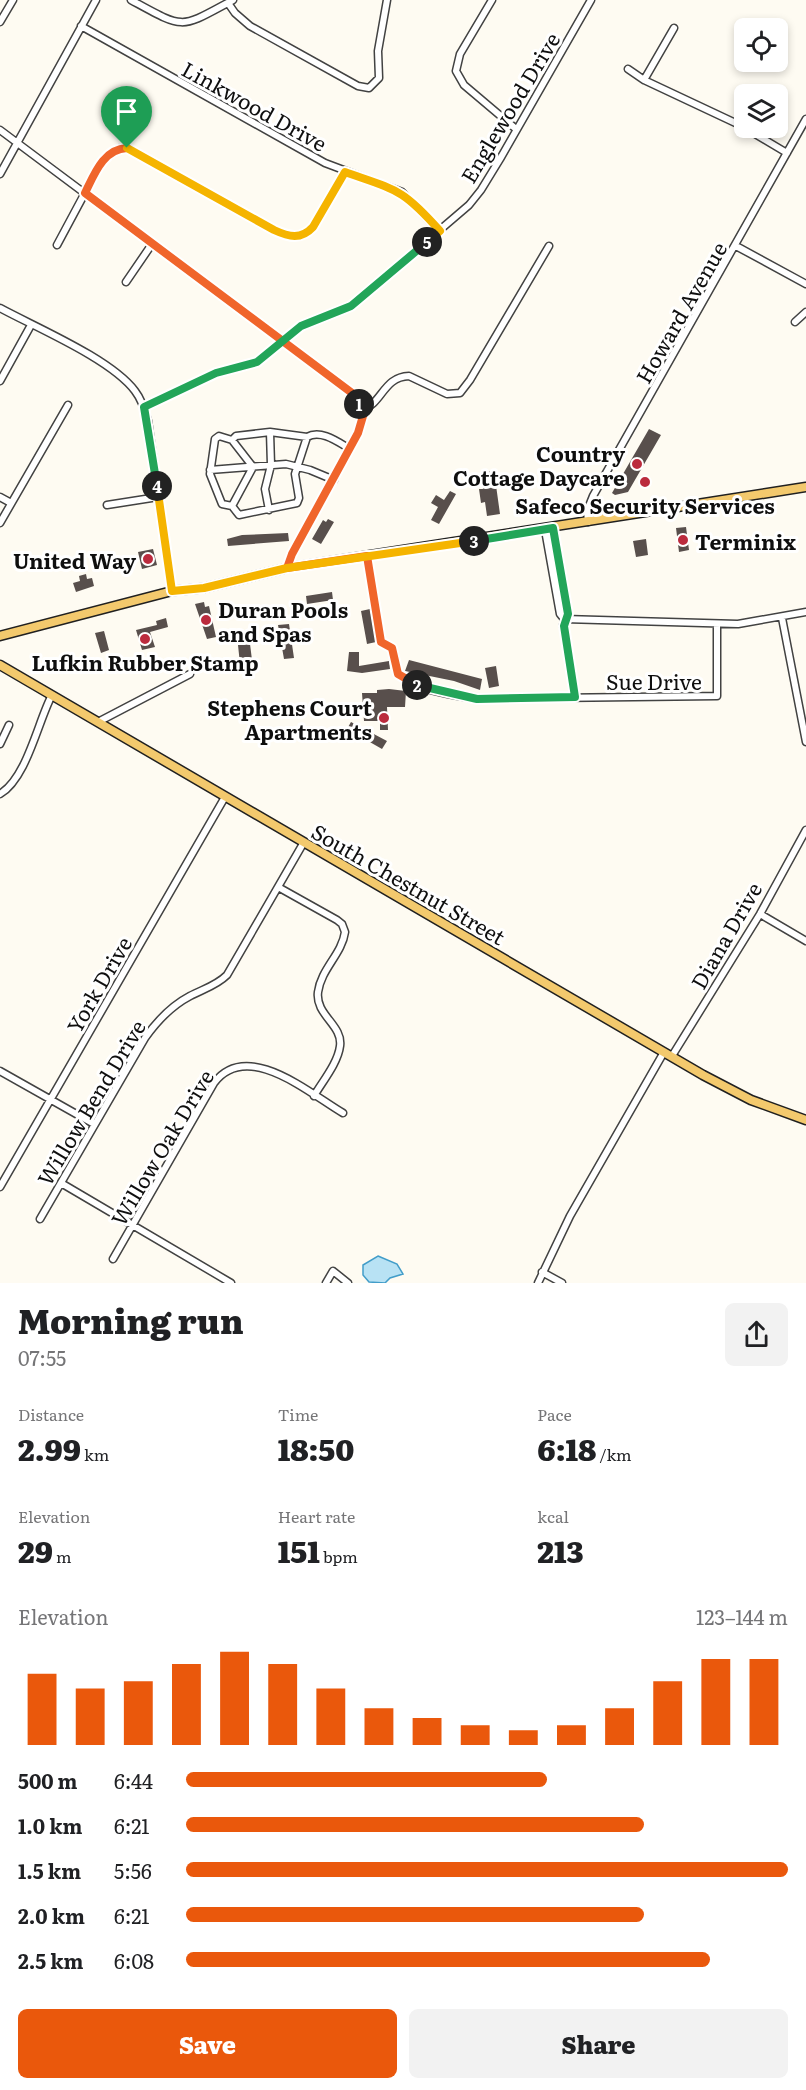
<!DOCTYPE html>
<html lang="en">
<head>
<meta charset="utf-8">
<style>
	:root { --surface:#fff; --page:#f2f2f2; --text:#202124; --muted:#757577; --accent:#ea580c }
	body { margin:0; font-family:Literata,serif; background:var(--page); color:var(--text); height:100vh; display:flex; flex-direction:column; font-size:22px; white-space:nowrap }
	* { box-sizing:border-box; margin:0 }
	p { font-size:20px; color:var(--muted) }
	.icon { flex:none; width:33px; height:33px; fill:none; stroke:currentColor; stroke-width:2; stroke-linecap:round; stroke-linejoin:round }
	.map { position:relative; height:1283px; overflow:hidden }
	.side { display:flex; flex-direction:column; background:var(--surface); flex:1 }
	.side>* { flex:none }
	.buttons { position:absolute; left:734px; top:18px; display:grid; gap:12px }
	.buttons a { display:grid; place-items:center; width:54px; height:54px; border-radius:9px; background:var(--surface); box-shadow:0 3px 9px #0003; font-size:30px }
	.pin { position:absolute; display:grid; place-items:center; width:51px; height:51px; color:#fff; margin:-62px -26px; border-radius:50% 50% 50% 0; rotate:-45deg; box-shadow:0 0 6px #0007 }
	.pin .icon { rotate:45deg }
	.km { position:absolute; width:30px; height:30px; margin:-15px; border-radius:50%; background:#222; color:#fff; font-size:16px; line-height:30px; text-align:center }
	.round { display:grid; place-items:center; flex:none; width:63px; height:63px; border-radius:9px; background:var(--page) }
	.summary { display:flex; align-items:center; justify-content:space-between; height:102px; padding:0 18px }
	h1 { font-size:33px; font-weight:800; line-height:45px }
	.figures { display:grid; grid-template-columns:repeat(3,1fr); gap:9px; height:102px; padding:6px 18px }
	.figures div { display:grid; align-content:center }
	.figures b { font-size:30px; font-weight:800 }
	.figures small { font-size:16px; font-weight:400 }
	.figures p { font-size:16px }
	.chart { height:168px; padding:12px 18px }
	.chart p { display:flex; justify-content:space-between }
	.chart svg { width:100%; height:108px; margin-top:6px; stroke:var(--accent); stroke-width:6 }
	.action { display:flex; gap:12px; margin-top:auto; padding:12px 18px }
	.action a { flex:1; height:69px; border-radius:9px; background:var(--accent); color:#fff; font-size:24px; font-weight:800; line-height:69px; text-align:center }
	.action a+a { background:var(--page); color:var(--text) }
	ul { padding:0 18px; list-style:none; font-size:20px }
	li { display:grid; grid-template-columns:96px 72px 1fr; align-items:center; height:45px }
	li i { height:15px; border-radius:8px; background:var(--accent) }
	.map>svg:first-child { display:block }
	.water { fill:#b8e2f4; stroke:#429dc9; stroke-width:1.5 }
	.building { fill:#584f4c }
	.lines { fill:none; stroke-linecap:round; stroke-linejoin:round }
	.minor-casing { stroke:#424242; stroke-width:9 }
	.major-casing { stroke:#202020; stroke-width:11 }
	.minor { stroke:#fff; stroke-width:6 }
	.major { stroke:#f3c96d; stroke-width:8 }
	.split-1-casing { stroke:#fff; stroke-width:12 }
	.split-2-casing { stroke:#fff; stroke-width:12 }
	.split-3-casing { stroke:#fff; stroke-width:12 }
	.split-4-casing { stroke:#fff; stroke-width:12 }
	.split-5-casing { stroke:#fff; stroke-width:12 }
	.split-6-casing { stroke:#fff; stroke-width:12 }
	.split-1 { stroke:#f0652b; stroke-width:8 }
	.split-2 { stroke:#f0652b; stroke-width:8 }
	.split-3 { stroke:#22a559; stroke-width:8 }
	.split-4 { stroke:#f5b400; stroke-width:8 }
	.split-5 { stroke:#22a559; stroke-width:8 }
	.split-6 { stroke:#f5b400; stroke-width:8 }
	.poi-dot { fill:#bb2b3d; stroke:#fff; stroke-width:2 }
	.labels { text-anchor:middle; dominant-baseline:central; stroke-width:6; stroke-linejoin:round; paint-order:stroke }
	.street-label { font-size:21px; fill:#0f0f0f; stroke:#fff }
	.poi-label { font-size:21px; font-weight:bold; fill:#0f0f0f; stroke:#fff; text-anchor:end }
</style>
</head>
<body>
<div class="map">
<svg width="806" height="1283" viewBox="0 0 806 1283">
	<rect width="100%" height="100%" fill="#fefbf2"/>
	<path class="water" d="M378,1256L397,1264L403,1274L390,1278L385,1283L369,1282L363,1275V1265Z"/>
	<path class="building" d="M649,429L661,435L628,492L615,495L612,493Z
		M494,471L500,514L487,516L485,502L481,503L479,489H483L481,473Z
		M450,491L456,494L439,524L431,520L438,507L431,503L436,495L444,500Z
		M328,519L334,522L321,544L312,539L323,520L326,522Z
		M686,527L689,550L679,552L676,528Z
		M288,533L289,541L228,546L227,539L242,535Z
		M646,539L648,555L636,557L633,541Z
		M153,549L157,565L142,569L138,552Z
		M86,574L87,579L92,578L94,586L76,592L73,583L80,581L79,576Z
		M332,592L333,600L307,604L306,596Z
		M204,602L205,607L209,606L216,637L207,639L195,604Z
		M370,609L376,642L367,644L361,611Z
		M166,618L168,627L150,632L155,647L142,650L136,630L157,625L156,621Z
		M289,624L294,658L284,659L278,625Z
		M104,631L109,650L101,653L95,633Z
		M250,644L253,668L246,669V663L240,664L238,645Z
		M349,652H359V666L389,661L390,669L362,673L347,671Z
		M409,660L482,679L480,690L454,681L405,671Z
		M496,666L499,686L489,688L485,668Z
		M389,689L406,691L405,707H387L388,730H380V721H364L362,693H377V690Z
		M351,722L387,741L382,749L347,729Z"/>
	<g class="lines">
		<defs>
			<path id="minor" d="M131,0C186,30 179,29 233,0
				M492,0L460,54L456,71L464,85L516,129
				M228,3L235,13L250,26L358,86L369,88L379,78L378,51L387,0
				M0,22L13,0
				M81,26L325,163L402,192L439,231
				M628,69L644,80L744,127
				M644,80L674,28
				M745,128L787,153
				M0,130L352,393C363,407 365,418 358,433L292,554L287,568
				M0,174L96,0
				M57,245L102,161L120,148L132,150L275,230C289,237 301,240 313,227L345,172
				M736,246L806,284
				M126,282L152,244
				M0,308C37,328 111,359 135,391C142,400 145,410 148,421L172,591
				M795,322L806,312
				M0,381L31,325
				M145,407L216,373L257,362L301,326L351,306L469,205L481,190L500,159L591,0
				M361,411C383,403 383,377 409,376L447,394L460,393L470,380L549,246
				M232,440L236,436L270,432
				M253,467L232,440L219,436L215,439L210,474L222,504L232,506L239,515L297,503L299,498L295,474L307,437C321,429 338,442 350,449
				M210,470L286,464L310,470L334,480
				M0,497L11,503
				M107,505L158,497
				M232,506L253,467
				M269,510L265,489L271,465L270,432L307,437
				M588,522L587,511L593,496L806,119
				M0,523L68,405
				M553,528L568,614L563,625L575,697
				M545,530L560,614L564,619
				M367,556L381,642L392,648L398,674C418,691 452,695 477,699L717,696V624
				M782,618L806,742
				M564,619L738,624L806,612
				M98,722L190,674
				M0,744L9,725
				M0,794C27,778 38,721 52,695
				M278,887L337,920L342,924L345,932C342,954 321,969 318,992C315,1015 343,1025 340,1046C338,1063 322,1082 314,1096
				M760,914L806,941
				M672,1056L760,914L806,830
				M0,1071L94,1124
				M61,1183L231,1283
				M0,1187L225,797
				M40,1219L145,1038C157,1021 171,1006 190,996C203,989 216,986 227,975L304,842
				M113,1259L214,1083C247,1039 309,1093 343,1113
				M542,1272L562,1283
				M326,1283L333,1271L348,1283
				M538,1283L570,1216L664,1052"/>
			<path id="major" d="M0,636L172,591L204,588L287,568L806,487
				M0,665L703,1075L751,1100L806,1120"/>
		</defs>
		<use href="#minor" class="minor-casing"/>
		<use href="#major" class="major-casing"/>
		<use href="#minor" class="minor"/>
		<use href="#major" class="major"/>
	</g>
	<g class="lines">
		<defs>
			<path id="split-1" d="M127,148C103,149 94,175 85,193L352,393L359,404"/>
			<path id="split-2" d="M359,404L363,416L358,433L292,554L287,568L367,556L381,642L392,648L398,674L417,685"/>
			<path id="split-3" d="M417,685L477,699L575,697L564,626L568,614L553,528L474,541"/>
			<path id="split-4" d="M157,486L172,591L204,588L287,568L474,541"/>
			<path id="split-5" d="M157,486L144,407L216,373L257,362L301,326L351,306L427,242"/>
			<path id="split-6" d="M127,148L274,230C289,237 301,240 313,227L345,172C396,190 402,188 440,231L427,242"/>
		</defs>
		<use href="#split-1" class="split-1-casing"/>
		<use href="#split-2" class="split-2-casing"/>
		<use href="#split-3" class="split-3-casing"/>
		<use href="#split-4" class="split-4-casing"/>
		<use href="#split-5" class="split-5-casing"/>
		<use href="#split-6" class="split-6-casing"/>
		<use href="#split-1" class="split-1"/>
		<use href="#split-2" class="split-2"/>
		<use href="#split-3" class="split-3"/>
		<use href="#split-4" class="split-4"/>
		<use href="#split-5" class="split-5"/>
		<use href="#split-6" class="split-6"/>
	</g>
	<g class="poi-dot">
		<circle cx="637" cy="464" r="6"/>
		<circle cx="645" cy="482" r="6"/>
		<circle cx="683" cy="540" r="6"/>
		<circle cx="148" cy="559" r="6"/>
		<circle cx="206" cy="620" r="6"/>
		<circle cx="145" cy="639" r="6"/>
		<circle cx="384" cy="718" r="6"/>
	</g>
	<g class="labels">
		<g class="street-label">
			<text transform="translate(255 105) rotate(29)">Linkwood Drive</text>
			<text transform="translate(509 107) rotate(-59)">Englewood Drive</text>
			<text transform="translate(680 312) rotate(-60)">Howard Avenue</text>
			<text x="654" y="680">Sue Drive</text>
			<text transform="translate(409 883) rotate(30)">South Chestnut Street</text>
			<text transform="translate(725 935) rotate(-60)">Diana Drive</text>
			<text transform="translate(98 984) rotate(-60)">York Drive</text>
			<text transform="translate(90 1102) rotate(-59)">Willow Bend Drive</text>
			<text transform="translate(161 1147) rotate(-59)">Willow Oak Drive</text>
		</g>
		<g class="poi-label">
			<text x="625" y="452">Country<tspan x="625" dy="24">Cottage Daycare</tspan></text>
			<text x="645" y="504" text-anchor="middle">Safeco Security Services</text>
			<text x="695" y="540" text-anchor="start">Terminix</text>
			<text x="136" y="559">United Way</text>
			<text x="218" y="608" text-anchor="start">Duran Pools<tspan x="218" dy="24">and Spas</tspan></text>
			<text x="145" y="661" text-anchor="middle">Lufkin Rubber Stamp</text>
			<text x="372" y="706">Stephens Court<tspan x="372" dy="24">Apartments</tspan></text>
		</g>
	</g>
</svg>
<div class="buttons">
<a><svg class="icon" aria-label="locate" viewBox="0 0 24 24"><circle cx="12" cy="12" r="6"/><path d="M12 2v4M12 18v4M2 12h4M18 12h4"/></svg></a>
<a><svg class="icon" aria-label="layers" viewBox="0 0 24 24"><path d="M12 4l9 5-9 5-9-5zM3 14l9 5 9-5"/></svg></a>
</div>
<div class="pin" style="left:127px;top:148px;background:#1e9e55"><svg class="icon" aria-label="arrive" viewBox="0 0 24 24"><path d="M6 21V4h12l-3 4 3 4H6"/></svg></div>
<b class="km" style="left:359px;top:404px">1</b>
<b class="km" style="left:417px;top:685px">2</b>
<b class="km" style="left:474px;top:541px">3</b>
<b class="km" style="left:157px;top:486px">4</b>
<b class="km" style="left:427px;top:242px">5</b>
</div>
<section class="side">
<div class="summary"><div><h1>Morning run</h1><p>07:55</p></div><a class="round"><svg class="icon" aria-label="share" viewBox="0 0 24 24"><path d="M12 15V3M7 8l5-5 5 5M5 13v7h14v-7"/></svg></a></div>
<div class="figures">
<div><p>Distance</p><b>2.99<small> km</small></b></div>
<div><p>Time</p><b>18:50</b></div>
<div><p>Pace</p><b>6:18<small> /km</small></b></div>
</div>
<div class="figures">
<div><p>Elevation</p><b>29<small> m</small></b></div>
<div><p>Heart rate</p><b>151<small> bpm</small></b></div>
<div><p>kcal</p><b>213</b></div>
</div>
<div class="chart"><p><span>Elevation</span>123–144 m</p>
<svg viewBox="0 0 160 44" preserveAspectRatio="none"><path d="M5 44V15M15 44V21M25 44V18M35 44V11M45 44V6M55 44V11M65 44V21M75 44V29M85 44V33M95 44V36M105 44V38M115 44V36M125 44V29M135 44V18M145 44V9M155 44V9"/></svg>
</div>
<ul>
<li><b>500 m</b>6:44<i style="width:60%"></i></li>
<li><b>1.0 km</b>6:21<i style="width:76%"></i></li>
<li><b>1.5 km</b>5:56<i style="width:100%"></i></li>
<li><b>2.0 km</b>6:21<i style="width:76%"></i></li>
<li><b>2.5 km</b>6:08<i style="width:87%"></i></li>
</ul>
<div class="action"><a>Save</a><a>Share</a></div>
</section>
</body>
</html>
